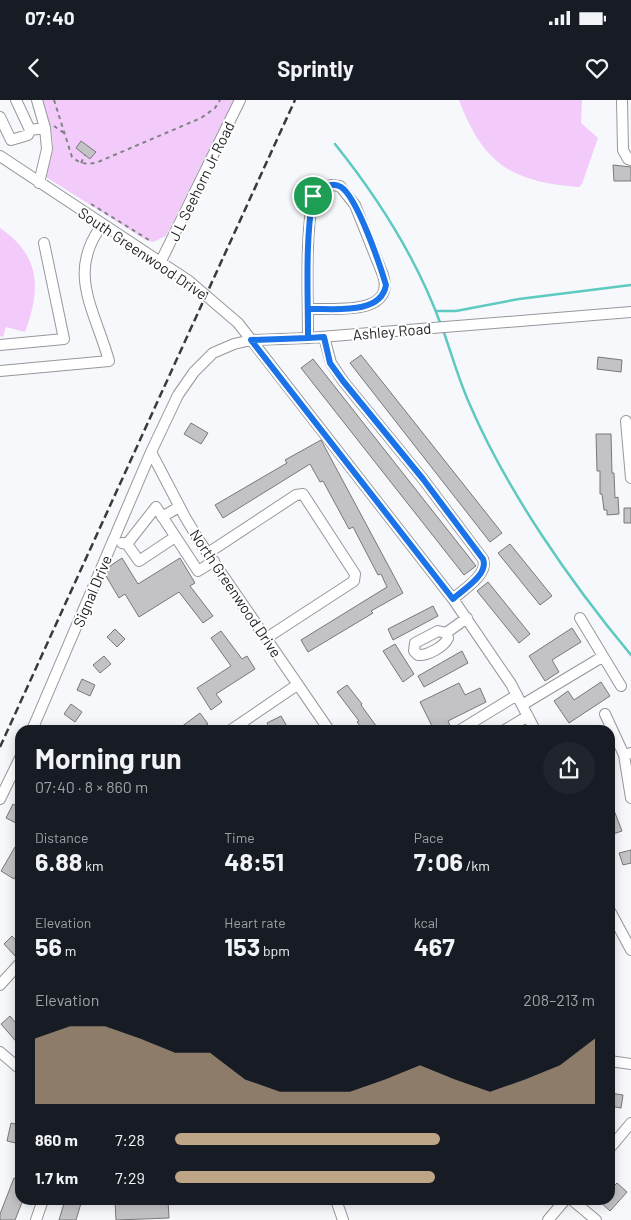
<!DOCTYPE html>
<html lang="en">
<head>
<meta charset="utf-8">
<style>
	:root { --surface:#171b24; --page:#20242c; --text:#f1f3f6; --muted:#9ea1a6; --accent:#bfa587 }
	body { margin:0; font-family:Barlow,sans-serif; background:var(--page); color:var(--text); height:100vh; display:flex; flex-direction:column; font-size:19px; white-space:nowrap }
	* { box-sizing:border-box; margin:0 }
	p { font-size:16px; color:var(--muted) }
	.icon { flex:none; width:28px; height:28px; fill:none; stroke:currentColor; stroke-width:2; stroke-linecap:round; stroke-linejoin:round }
	.map { position:relative; flex:1; overflow:hidden }
	.side { position:absolute; left:15px; top:625px; width:600px; height:480px; display:flex; flex-direction:column; background:var(--surface); border-radius:15px; box-shadow:0 2px 12px #0003 }
	.side>* { flex:none }
	.pin { position:absolute; display:grid; place-items:center; width:42px; height:42px; color:#fff; margin:-21px; border:2px solid #fff; border-radius:50%; box-shadow:0 1px 5px #0007 }
	.round { display:grid; place-items:center; flex:none; width:52px; height:52px; border-radius:26px; background:var(--page) }
	.summary { display:flex; align-items:center; justify-content:space-between; height:85px; padding:0 20px }
	h1 { font-size:28px; font-weight:700; line-height:38px }
	.metrics { display:grid; grid-template-columns:repeat(3,1fr); gap:8px; height:85px; padding:5px 20px }
	.metrics div { display:grid; align-content:center }
	.metrics b { font-size:25px; font-weight:700 }
	.metrics small { font-size:14px; font-weight:400 }
	.metrics p { font-size:14px }
	.chart { height:140px; padding:10px 20px }
	.chart p { display:flex; justify-content:space-between }
	.chart svg { width:100%; height:90px; margin-top:5px; fill:var(--accent); opacity:.7 }
	ul { padding:0 20px; list-style:none; font-size:16px }
	li { display:grid; grid-template-columns:80px 60px 1fr; align-items:center; height:38px }
	li i { height:12px; border-radius:6px; background:var(--accent) }
	.status { display:flex; justify-content:space-between; align-items:center; height:35px; padding:0 25px; background:var(--surface); direction:ltr }
	.status svg { height:14px; fill:currentColor }
	header { display:flex; justify-content:space-between; align-items:center; height:65px; padding:0 20px; background:var(--surface); font-size:22px; font-weight:700 }
	.map>svg:first-child { display:block }
	.green { fill:#f2cbfb }
	.lines { fill:none; stroke-linecap:round; stroke-linejoin:round }
	.stream { stroke:#5ec9c0; stroke-width:2.5 }
	.building { fill:#c3c3c6; stroke:#78787a }
	.minor-casing { stroke:#96989b; stroke-width:12 }
	.path { stroke:#818385; stroke-width:2; stroke-dasharray:4 4; stroke-linecap:butt }
	.minor { stroke:#fff; stroke-width:10 }
	.rail { stroke:#393a3b; stroke-width:2.5; stroke-dasharray:8 4; stroke-linecap:butt }
	.route-casing { stroke:#fff; stroke-width:10 }
	.route { stroke:#1a73e8; stroke-width:6 }
	.labels { text-anchor:middle; dominant-baseline:central; stroke-width:4; stroke-linejoin:round; paint-order:stroke }
	.street-label { font-size:15px; fill:#1f2021; stroke:#fff }
</style>
</head>
<body>
<div class="status"><b>07:40</b><svg viewBox="0 0 49 12"><path d="M0 12V9h3v3zM5 12V6h3v6zM10 12V3h3v9zM15 12V0h3v12zM26 1h20v11H26zM47 4h2v5h-2z"/></svg></div>
<header><svg class="icon" aria-label="back" viewBox="0 0 24 24"><path d="M15 5l-7 7 7 7"/></svg>Sprintly<svg class="icon" aria-label="heart" viewBox="0 0 24 24"><path d="M12 20l-8-8c-3-5 5-10 8-4 3-6 11-1 8 4z"/></svg></header>
<div class="map">
<svg width="631" height="1120" viewBox="0 0 631 1120">
	<rect width="100%" height="100%" fill="#f6f8fb"/>
	<path class="green" d="M42,0H234L166,136L153,142L146,140L46,77C43,68 53,57 53,47C53,30 47,15 42,0Z
		M459,0H582L581,23L598,38L582,84L579,87C512,82 483,64 459,0Z
		M0,128C41,156 41,189 25,232L6,227L3,237L0,236Z"/>
	<g class="lines">
		<path class="stream" d="M335,44C379,99 417,159 441,225
			M436,211H456L519,199L631,185
			M443,230C452,255 459,281 470,305C507,391 571,483 631,555"/>
	</g>
	<path class="building" d="M81,41L96,52L90,59L76,48Z
		M613,65L631,67V81H614Z
		M361,255L502,433L490,442L350,263Z
		M598,257L622,260L621,272L597,269Z
		M313,259L476,466L464,475L301,268Z
		M191,323L208,333L201,344L184,334Z
		M596,334H611L612,373H614L615,398L618,397L619,414L607,415V410H604L602,394H600V371H597Z
		M321,340L403,493L371,511L373,513L308,552L301,540L387,487L381,474L378,475L353,427L349,429L323,381L320,382L310,364L223,418L215,405L287,363L285,360Z
		M624,408H631V423H624Z
		M510,444L552,496L540,505L498,453Z
		M122,458L138,484L180,458L195,483L190,486L213,516L203,523L179,492L139,517L125,494L119,498L106,476L110,466Z
		M488,482L530,534L519,543L477,491Z
		M433,506L438,516L393,540L388,529Z
		M572,528L581,542L552,560L559,572L545,581L529,556Z
		M115,529L125,539L117,547L107,537Z
		M221,531L242,559L247,556L255,569L216,594L222,602L211,610L197,588L231,566L211,538Z
		M395,544L414,574L403,582L383,551Z
		M462,551L468,563L424,587L418,576Z
		M104,556L111,564L100,573L93,565Z
		M82,579L95,585L90,596L77,590Z
		M601,582L610,596L569,623L554,601L568,591L574,600Z
		M459,583L465,595L480,588L486,602L448,621L452,630H434L420,602Z
		M347,585L362,604L361,605L379,630H363L357,622L359,621L337,592Z
		M71,604L82,612L75,622L64,614Z
		M200,613L208,624L199,630H177Z
		M281,616L289,630H271L267,623Z
		M610,700L622,731L610,735Z
		M13,704L20,708V725L6,718Z
		M15,747L20,750V769L14,779L1,771Z
		M631,750V763L623,765L619,753Z
		M12,836L20,845V853L16,857L4,844Z
		M10,916L20,928V946L1,924Z
		M610,993L623,995L621,1008L610,1006Z
		M11,1023L20,1025V1044L7,1041Z
		M14,1078L20,1080V1100H23L15,1120H0V1114Z
		M617,1083L627,1092L610,1111L598,1100H610V1090Z
		M65,1100H82L76,1120H59Z
		M168,1100L169,1118L116,1120L115,1102Z"/>
	<g class="lines">
		<defs>
			<path id="minor" d="M16,0L30,30
				M37,0L45,28L47,49L39,83
				M622,0L623,50L628,59L631,60
				M0,17L11,40L28,35L30,30L45,28
				M0,56L189,181L238,223L453,499L511,584L535,630
				M161,161L240,0
				M308,209C333,208 396,216 383,175L355,105L340,86L331,85L313,96C305,142 308,191 308,238
				M324,237L331,263L343,281L423,379L483,459C489,474 464,489 453,499
				M0,245L64,239L44,143
				M0,271L109,261C95,210 66,173 102,125
				M626,321L631,378
				M151,352L185,417L200,442L329,630
				M162,417L179,407
				M122,443L127,444L139,461L175,437
				M127,444L156,407L198,471L214,461
				M208,453L296,395L303,394L355,474L354,481L268,537
				M580,518L621,586
				M446,533L448,538C444,547 427,556 418,555L414,551L415,543L438,531L446,533L467,518
				M522,605L602,557
				M605,614L624,655L631,653
				M32,630L151,352L178,295L194,272L213,253L234,244L251,240L308,238L631,212
				M231,630L297,585
				M460,630L517,595
				M505,630L528,616
				M624,655L631,698
				M0,699L20,658
				M610,811L631,850
				M0,885L20,863
				M0,952L20,969
				M610,961L631,964
				M610,1048L631,1023
				M336,1100L343,1120
				M572,1100L596,1120
				M36,1120L43,1100
				M548,1120L565,1100"/>
		</defs>
		<use href="#minor" class="minor-casing"/>
		<path class="path" d="M54,0L72,57C80,64 88,65 98,62L201,18L215,8L220,0
			M54,26L64,33
			M81,63L85,55
			M91,104L149,140"/>
		<use href="#minor" class="minor"/>
		<path class="rail" d="M0,647L295,0"/>
	</g>
	<g class="lines">
		<defs>
			<path id="route" d="M313,96C305,142 308,191 308,238L251,240L453,499C464,489 489,474 483,459L423,379L343,281L330,263L324,237L308,238V209C331,208 381,216 386,185C380,165 357,97 341,87C331,81 320,89 313,96"/>
		</defs>
		<use href="#route" class="route-casing"/>
		<use href="#route" class="route"/>
	</g>
	<g class="labels">
		<g class="street-label">
			<text transform="translate(201 81) rotate(-64)">J L Seehorn Jr Road</text>
			<text transform="translate(143 153) rotate(34)">South Greenwood Drive</text>
			<text transform="translate(392 231) rotate(-5)">Ashley Road</text>
			<text transform="translate(92 491) rotate(-67)">Signal Drive</text>
			<text transform="translate(236 493) rotate(56)">North Greenwood Drive</text>
		</g>
	</g>
</svg>
<div class="pin" style="left:313px;top:96px;background:#1e9e55"><svg class="icon" aria-label="arrive" viewBox="0 0 24 24"><path d="M6 21V4h12l-3 4 3 4H6"/></svg></div>
<section class="side">
<div class="summary"><div><h1>Morning run</h1><p>07:40 · 8 × 860 m</p></div><a class="round"><svg class="icon" aria-label="share" viewBox="0 0 24 24"><path d="M12 15V3M7 8l5-5 5 5M5 13v7h14v-7"/></svg></a></div>
<div class="metrics">
<div><p>Distance</p><b>6.88<small> km</small></b></div>
<div><p>Time</p><b>48:51</b></div>
<div><p>Pace</p><b>7:06<small> /km</small></b></div>
</div>
<div class="metrics">
<div><p>Elevation</p><b>56<small> m</small></b></div>
<div><p>Heart rate</p><b>153<small> bpm</small></b></div>
<div><p>kcal</p><b>467</b></div>
</div>
<div class="chart"><p><span>Elevation</span>208–213 m</p>
<svg viewBox="0 0 160 44" preserveAspectRatio="none"><path d="M0 44V12L10 6L20 6L30 12L40 19L50 19L60 32L70 38L80 38L90 38L100 32L110 25L120 32L130 38L140 32L150 25L160 12V44z"/></svg>
</div>
<ul>
<li><b>860 m</b>7:28<i style="width:63%"></i></li>
<li><b>1.7 km</b>7:29<i style="width:62%"></i></li>
</ul>
</section>
</div>
</body>
</html>
